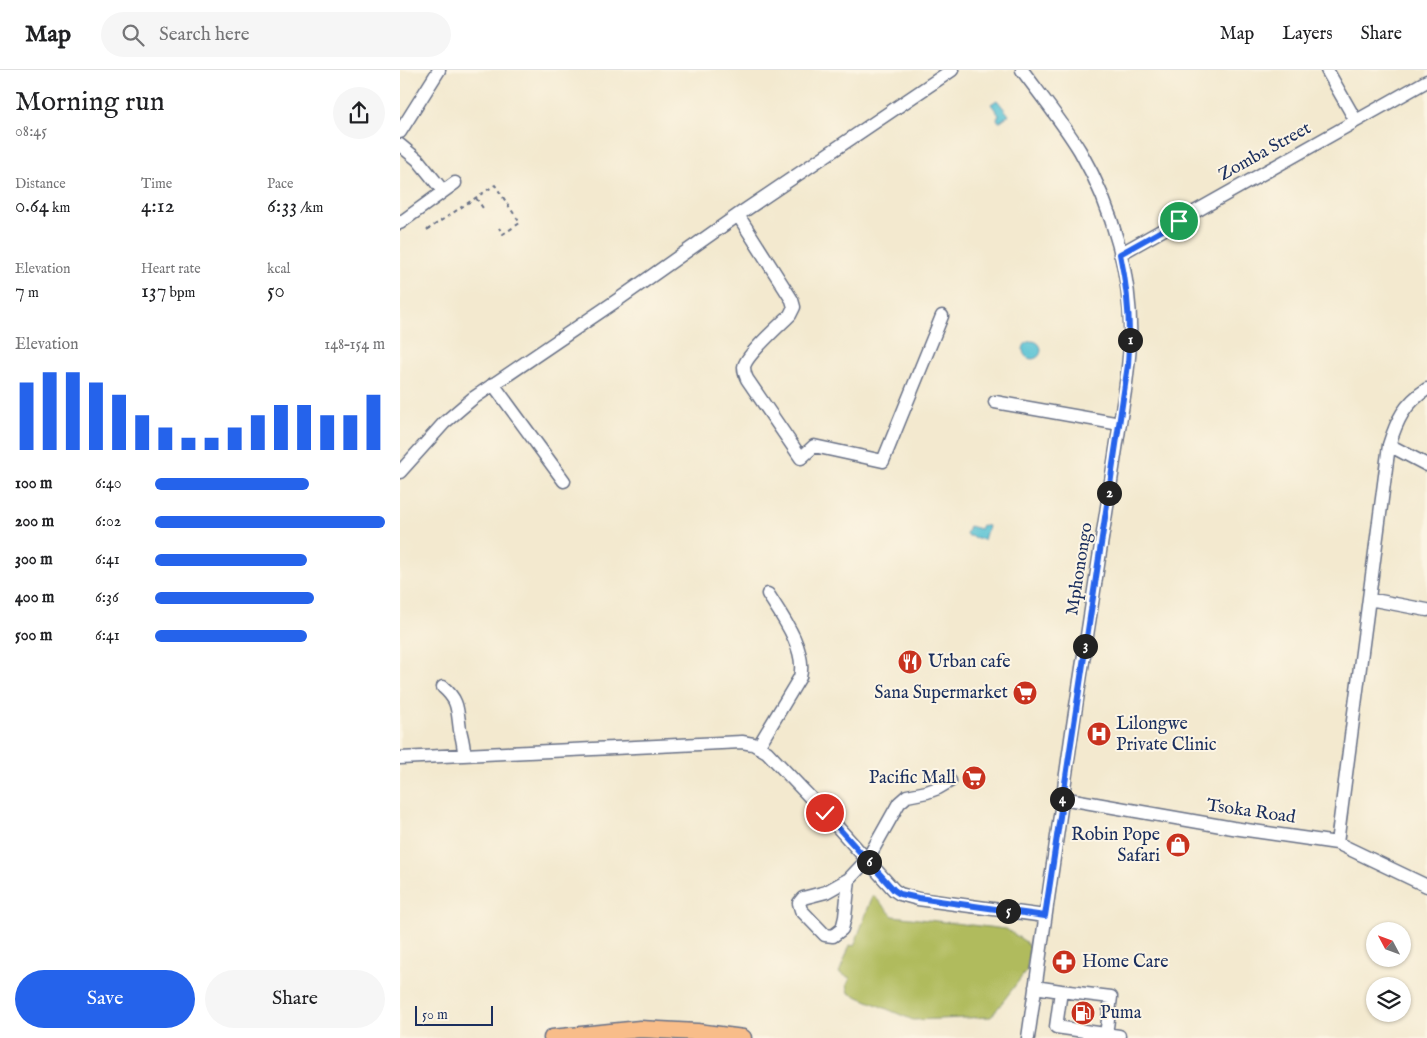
<!DOCTYPE html>
<html lang="en">
<head>
<meta charset="utf-8">
<style>
	:root { --surface:#fff; --page:#f6f6f6; --text:#202124; --muted:#757577; --line:#e0e0e0; --accent:#2563eb }
	body { margin:0; font-family:"IM FELL English",serif; background:var(--page); color:var(--text); height:100vh; display:flex; flex-direction:column; font-size:19px; white-space:nowrap }
	* { box-sizing:border-box; margin:0 }
	p { font-size:16px; color:var(--muted) }
	.icon { flex:none; width:28px; height:28px; fill:none; stroke:currentColor; stroke-width:2; stroke-linecap:round; stroke-linejoin:round }
	.map { position:relative; flex:1; overflow:hidden }
	.details { display:flex; flex-direction:column; background:var(--surface); width:400px }
	.details>* { flex:none }
	.needle { width:32px; rotate:311deg }
	.fabs { position:absolute; left:966px; top:852px; display:grid; gap:10px }
	.fabs a { display:grid; place-items:center; width:45px; height:45px; border-radius:50%; background:var(--surface); box-shadow:0 1px 4px #0004; font-size:25px }
	.scale { position:absolute; left:15px; bottom:12px; width:78px; box-sizing:border-box; padding-left:5px; border:2px solid #1b2f5e; border-top:0; font-size:14px; line-height:18px; white-space:nowrap; color:#1b2f5e; -webkit-text-stroke:4px #fcf5e5; paint-order:stroke }
	.pin { position:absolute; display:grid; place-items:center; width:42px; height:42px; color:#fff; margin:-21px; border:2px solid #fff; border-radius:50%; box-shadow:0 1px 5px #0007 }
	.km { position:absolute; width:25px; height:25px; margin:-12px; border-radius:50%; background:#222; color:#fff; font-size:14px; line-height:25px; text-align:center }
	.round { display:grid; place-items:center; flex:none; width:52px; height:52px; border-radius:26px; background:var(--page) }
	.head { display:flex; align-items:center; justify-content:space-between; height:85px; padding:0 15px }
	h1 { font-size:28px; font-weight:600; line-height:38px }
	.figures { display:grid; grid-template-columns:repeat(3,1fr); gap:8px; height:85px; padding:5px 15px }
	.figures div { display:grid; align-content:center }
	.figures b { font-size:21px; font-weight:600 }
	.figures small { font-size:14px; font-weight:400 }
	.figures p { font-size:14px }
	.chart { height:140px; padding:10px 15px }
	.chart p { display:flex; justify-content:space-between }
	.chart svg { width:100%; height:90px; margin-top:5px; stroke:var(--accent); stroke-width:6 }
	.button { display:flex; gap:10px; margin-top:auto; padding:10px 15px }
	.button a { flex:1; height:58px; border-radius:30px; background:var(--accent); color:#fff; font-size:20px; font-weight:600; line-height:58px; text-align:center }
	.button a+a { background:var(--page); color:var(--text) }
	ul { padding:0 15px; list-style:none; font-size:16px }
	li { display:grid; grid-template-columns:80px 60px 1fr; align-items:center; height:38px }
	li i { height:12px; border-radius:6px; background:var(--accent) }
	header { display:flex; align-items:center; gap:30px; box-sizing:border-box; height:70px; padding:0 25px; background:var(--surface); border-bottom:1px solid var(--line) }
	header strong { font-size:24px }
	nav { display:flex; gap:28px; margin-inline-start:auto; font-size:18px }
	.search { width:350px; height:45px; background:var(--page); display:flex; align-items:center; gap:12px; box-sizing:border-box; padding:0 18px; border-radius:28px; color:var(--muted); font-size:19px }
	main { display:flex; flex:1; min-height:0 }
	.map>svg:first-child { display:block }
	.green { fill:#b0bb5d; stroke:#66755e }
	.water { fill:#58c2d4; stroke:#3a7899 }
	.lines { fill:none; stroke-linecap:round; stroke-linejoin:round }
	.minor-casing { stroke:#677086; stroke-width:15 }
	.major-casing { stroke:#677086; stroke-width:19 }
	.path { stroke:#677086; stroke-width:2; stroke-dasharray:4 4; stroke-linecap:butt }
	.minor { stroke:#fff; stroke-width:12 }
	.major { stroke:#f8bd89; stroke-width:16 }
	.route-casing { stroke:#fff; stroke-width:10 }
	.route { stroke:#2563eb; stroke-width:6 }
	.labels { text-anchor:middle; dominant-baseline:central; stroke-width:4; stroke-linejoin:round; paint-order:stroke }
	.street-label { font-size:18px; fill:#1b2f5e; stroke:#fcf5e5 }
	.poi-label { font-size:18px; fill:#1b2f5e; stroke:#fcf5e5; text-anchor:start }
</style>
</head>
<body>
<header>
<strong>Map</strong>
<div class="search"><svg class="icon" aria-label="search" viewBox="0 0 24 24"><circle cx="10" cy="10" r="6"/><path d="M15 15l6 6"/></svg>Search here</div>
<nav><a>Map</a><a>Layers</a><a>Share</a></nav>
</header>
<main>
<section class="details">
<div class="head"><div><h1>Morning run</h1><p>08:45</p></div><a class="round"><svg class="icon" aria-label="share" viewBox="0 0 24 24"><path d="M12 15V3M7 8l5-5 5 5M5 13v7h14v-7"/></svg></a></div>
<div class="figures">
<div><p>Distance</p><b>0.64<small> km</small></b></div>
<div><p>Time</p><b>4:12</b></div>
<div><p>Pace</p><b>6:33<small> /km</small></b></div>
</div>
<div class="figures">
<div><p>Elevation</p><b>7<small> m</small></b></div>
<div><p>Heart rate</p><b>137<small> bpm</small></b></div>
<div><p>kcal</p><b>50</b></div>
</div>
<div class="chart"><p><span>Elevation</span>148–154 m</p>
<svg viewBox="0 0 160 44" preserveAspectRatio="none"><path d="M5 44V11M15 44V6M25 44V6M35 44V11M45 44V17M55 44V27M65 44V33M75 44V38M85 44V38M95 44V33M105 44V27M115 44V22M125 44V22M135 44V27M145 44V27M155 44V17"/></svg>
</div>
<ul>
<li><b>100 m</b>6:40<i style="width:67%"></i></li>
<li><b>200 m</b>6:02<i style="width:100%"></i></li>
<li><b>300 m</b>6:41<i style="width:66%"></i></li>
<li><b>400 m</b>6:36<i style="width:69%"></i></li>
<li><b>500 m</b>6:41<i style="width:66%"></i></li>
</ul>
<div class="button"><a>Save</a><a>Share</a></div>
</section>
<div class="map">
<svg width="1027" height="968" viewBox="0 0 1027 968">
	<rect width="100%" height="100%" fill="#fcf5e5"/>
	<filter id="ink" filterUnits="userSpaceOnUse"><feTurbulence type="fractalNoise" baseFrequency=".02" numOctaves="2"/><feDisplacementMap in="SourceGraphic" scale="10" xChannelSelector="R" yChannelSelector="G"/><feConvolveMatrix kernelMatrix="1 2 1 2 8 2 1 2 1" color-interpolation-filters="sRGB"/></filter>
	<filter id="wash" filterUnits="userSpaceOnUse"><feTurbulence type="fractalNoise" baseFrequency=".0096" numOctaves="4" result="noise"/><feDisplacementMap in="SourceGraphic" scale="20" xChannelSelector="R" yChannelSelector="G"/><feGaussianBlur stdDeviation="1.12" result="paint"/><feColorMatrix in="noise" values="0 0 0 0 0 0 0 0 0 0 0 0 0 0 0 0 0 1.4 0 .05"/><feComposite in="paint" operator="in"/></filter>
	<g filter="url(#wash)">
		<rect width="100%" height="100%" fill="#f3e9cf"/>
		<path class="green" d="M473,825L493,846L606,859L626,872L629,878L627,900L591,947L513,950L449,923L447,915L450,908L439,903L450,875L454,876Z"/>
		<path class="water" d="M597,30L609,45L599,52L597,49L599,45L591,34Z
			M623 280a9 9 0 1 1 18 0a9 9 0 1 1-18 0Z
			M582,455L588,456L584,470L566,465L569,456L580,459Z"/>
	</g>
	<g filter="url(#ink)">
		<g class="lines">
			<defs>
				<path id="minor" d="M622,0C642,27 663,53 680,81C713,138 733,209 730,275C729,291 727,306 725,321L672,662L628,968
					M927,0L956,51
					M0,62L39,0
					M0,75L18,90L43,121
					M338,145L392,230L394,237L390,245C381,254 346,285 344,297C344,301 345,305 347,309L401,388L414,376L483,391L542,246
					M0,153L55,113
					M720,184L1027,11
					M93,314L164,411
					M595,332L720,354
					M989,375L1027,395
					M0,402L44,353L72,329L219,229L338,145L552,0
					M969,529L1027,540
					M43,617C59,631 57,639 60,660C62,668 64,675 64,684
					M358,677L400,607C407,580 382,546 368,524
					M0,688L342,672L353,674L367,682L425,743L494,820L500,824L518,829L645,846
					M662,728L833,758L937,773L1027,816
					M937,773L989,375C997,350 1004,334 1027,319
					M449,809L426,822L403,828L399,833L401,840L425,865L433,866L442,859L445,847L449,809L467,790L499,733L507,726L527,722L538,718L550,711
					M635,917L661,921
					M706,965L711,927L661,921L656,957L719,966V968"/>
				<path id="major" d="M152,968L240,959L297,962L343,968"/>
			</defs>
			<use href="#minor" class="minor-casing"/>
			<use href="#major" class="major-casing"/>
			<path class="path" d="M76,128L83,138
				M27,160L95,115L120,153L103,164L99,158"/>
			<use href="#minor" class="minor"/>
			<use href="#major" class="major"/>
		</g>
	</g>
	<g class="lines" filter="url(#ink)">
		<defs>
			<path id="route" d="M425,743L494,820L500,824L518,828L645,846L728,295C731,257 728,221 720,184L779,151"/>
		</defs>
		<use href="#route" class="route-casing"/>
		<use href="#route" class="route"/>
	</g>
	<defs>
		<symbol id="restaurant-disc" viewBox="-11 -11 22 22"><circle r="9.5" fill="#c8321e" stroke="#fcf5e5"/><path d="M-5-6h1v4h1v-4h1v4h1v-4h1v5L-1.5 .5V6h-2V.5L-5-1ZM5-6V6H3V1.5H1.5Q1.5-4 5-6Z" fill="#fff"/></symbol>
		<symbol id="supermarket-disc" viewBox="-11 -11 22 22"><circle r="9.5" fill="#c8321e" stroke="#fcf5e5"/><path d="M-6-5.5h2.5l.6 2H6L4.5 2H-2.5L-4.4-4H-6ZM-1.5 3.2a1.3 1.3 0 1 0 .1 0ZM3 3.2a1.3 1.3 0 1 0 .1 0Z" fill="#fff"/></symbol>
		<symbol id="hospital-disc" viewBox="-11 -11 22 22"><circle r="9.5" fill="#c8321e" stroke="#fcf5e5"/><path d="M-5-5h3v3.5h4V-5h3V5h-3V1.5h-4V5h-3Z" fill="#fff"/></symbol>
		<symbol id="shop-disc" viewBox="-11 -11 22 22"><circle r="9.5" fill="#c8321e" stroke="#fcf5e5"/><path d="M-5-2.5h2.3a2.7 3.5 0 0 1 5.4 0H5L5.5 6h-11ZM-1.5-2.5h3a1.5 2.3 0 0 0-3 0Z" fill="#fff"/></symbol>
		<symbol id="pharmacy-disc" viewBox="-11 -11 22 22"><circle r="9.5" fill="#c8321e" stroke="#fcf5e5"/><path d="M-2-6h4v4h4v4h-4v4h-4v-4h-4v-4h4Z" fill="#fff"/></symbol>
		<symbol id="fuel-disc" viewBox="-11 -11 22 22"><circle r="9.5" fill="#c8321e" stroke="#fcf5e5"/><path d="M-5.5-6h7V0h2V4h1.3V-2.5L3-4.5l.8-.8L6-3V5H2.5V1h-1V6h-7ZM-4.2-4.7v3.2H.2V-4.7Z" fill="#fff"/></symbol>
	</defs>
	<g fill-rule="evenodd">
		<use href="#restaurant-disc" x="496" y="578" width="28" height="28"/>
		<use href="#supermarket-disc" x="611" y="609" width="28" height="28"/>
		<use href="#hospital-disc" x="685" y="650" width="28" height="28"/>
		<use href="#supermarket-disc" x="560" y="694" width="28" height="28"/>
		<use href="#shop-disc" x="764" y="761" width="28" height="28"/>
		<use href="#pharmacy-disc" x="650" y="878" width="28" height="28"/>
		<use href="#fuel-disc" x="669" y="929" width="28" height="28"/>
	</g>
	<g class="labels">
		<g class="street-label">
			<text transform="translate(865 82) rotate(-29)">Zomba Street</text>
			<text transform="translate(680 499) rotate(-81)">Mphonongo</text>
			<text transform="translate(851 742) rotate(8)">Tsoka Road</text>
		</g>
		<g class="poi-label">
			<text x="528" y="592">Urban cafe</text>
			<text x="608" y="623" text-anchor="end">Sana Supermarket</text>
			<text x="716" y="654">Lilongwe<tspan x="716" dy="21">Private Clinic</tspan></text>
			<text x="556" y="708" text-anchor="end">Pacific Mall</text>
			<text x="760" y="765" text-anchor="end">Robin Pope<tspan x="760" dy="21">Safari</tspan></text>
			<text x="682" y="892">Home Care</text>
			<text x="700" y="943">Puma</text>
		</g>
	</g>
</svg>
<div class="fabs">
<a><svg class="needle" viewBox="-14 -14 28 28"><path d="M0-13l5 13h-10z" fill="#e53935"/><path d="M0 13l5-13h-10z" fill="#757577"/></svg></a>
<a><svg class="icon" aria-label="layers" viewBox="0 0 24 24"><path d="M12 4l9 5-9 5-9-5zM3 14l9 5 9-5"/></svg></a>
</div>
<div class="scale">50 m</div>
<div class="pin" style="left:779px;top:151px;background:#1e9e55"><svg class="icon" aria-label="arrive" viewBox="0 0 24 24"><path d="M6 21V4h12l-3 4 3 4H6"/></svg></div>
<div class="pin" style="left:425px;top:743px;background:#d93025"><svg class="icon" aria-label="check" viewBox="0 0 24 24"><path d="M5 12l5 5 9-10"/></svg></div>
<b class="km" style="left:730px;top:270px">1</b>
<b class="km" style="left:709px;top:423px">2</b>
<b class="km" style="left:685px;top:576px">3</b>
<b class="km" style="left:662px;top:729px">4</b>
<b class="km" style="left:608px;top:841px">5</b>
<b class="km" style="left:469px;top:792px">6</b>
</div>
</main>
</body>
</html>
